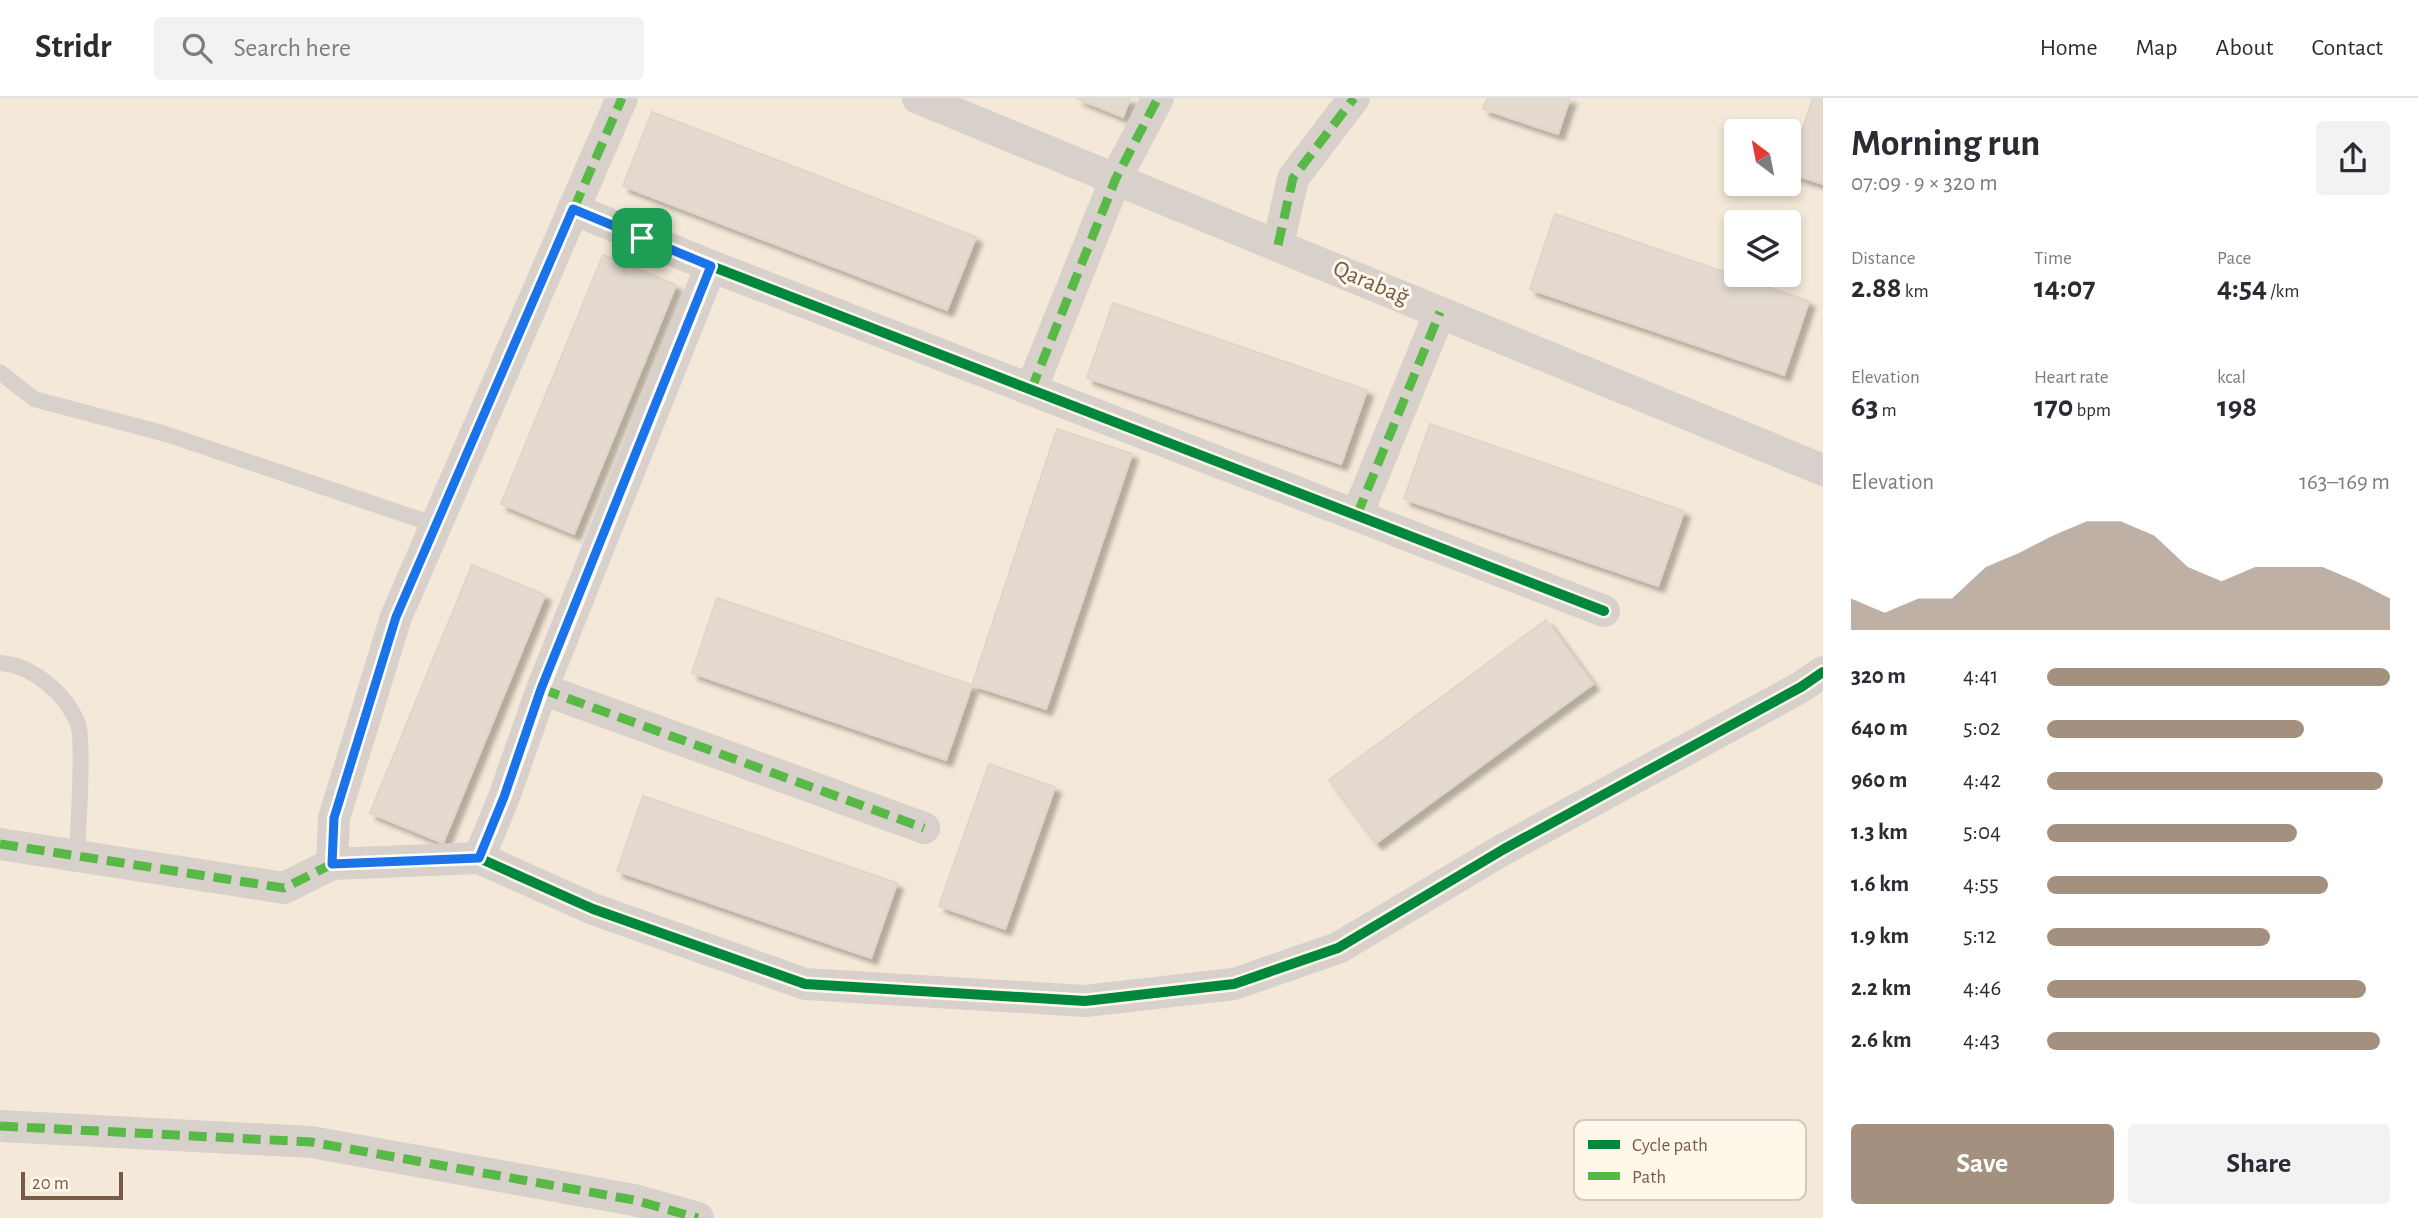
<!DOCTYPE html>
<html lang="en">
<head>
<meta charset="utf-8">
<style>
	:root { --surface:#fff; --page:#f2f2f3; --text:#2b2b33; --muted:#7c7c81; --line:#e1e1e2; --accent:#a4907f }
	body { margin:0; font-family:"Alegreya Sans",sans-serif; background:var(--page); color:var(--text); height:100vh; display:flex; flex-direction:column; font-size:26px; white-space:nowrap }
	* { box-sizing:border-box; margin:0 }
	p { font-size:23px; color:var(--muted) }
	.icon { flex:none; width:38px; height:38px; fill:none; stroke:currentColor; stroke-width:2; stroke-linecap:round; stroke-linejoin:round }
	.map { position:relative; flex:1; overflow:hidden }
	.drawer { display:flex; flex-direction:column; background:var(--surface); width:595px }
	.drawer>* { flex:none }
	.needle { width:46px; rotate:328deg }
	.tools { position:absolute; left:1724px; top:21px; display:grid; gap:14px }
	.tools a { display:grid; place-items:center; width:77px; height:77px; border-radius:7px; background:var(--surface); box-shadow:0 4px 10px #0003; font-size:35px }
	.scale { position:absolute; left:21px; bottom:18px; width:102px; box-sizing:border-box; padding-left:7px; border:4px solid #775b47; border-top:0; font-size:19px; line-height:24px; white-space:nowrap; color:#775b47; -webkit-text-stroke:5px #fff8ea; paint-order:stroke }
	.pin { position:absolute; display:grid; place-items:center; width:60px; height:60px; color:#fff; margin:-30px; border-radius:14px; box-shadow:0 4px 10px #0006 }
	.round { display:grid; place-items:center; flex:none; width:74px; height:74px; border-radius:7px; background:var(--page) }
	.summary { display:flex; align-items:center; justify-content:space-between; height:119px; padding:0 28px }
	h1 { font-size:38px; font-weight:700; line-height:52px }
	.stats { display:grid; grid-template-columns:repeat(3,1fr); gap:10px; height:119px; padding:7px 28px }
	.stats div { display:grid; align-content:center }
	.stats b { font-size:30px; font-weight:700 }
	.stats small { font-size:19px; font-weight:400 }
	.stats p { font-size:19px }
	.chart { height:196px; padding:14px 28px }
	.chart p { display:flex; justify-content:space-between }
	.chart svg { width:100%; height:126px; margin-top:7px; fill:var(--accent); opacity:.7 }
	.action { display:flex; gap:14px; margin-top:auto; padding:14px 28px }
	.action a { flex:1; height:80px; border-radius:7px; background:var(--accent); color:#fff; font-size:28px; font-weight:700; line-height:80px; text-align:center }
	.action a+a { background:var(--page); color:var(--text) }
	ul { padding:0 28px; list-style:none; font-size:23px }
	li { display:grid; grid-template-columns:112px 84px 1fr; align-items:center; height:52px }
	li i { height:18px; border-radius:9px; background:var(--accent) }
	header { display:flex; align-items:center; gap:42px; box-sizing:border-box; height:98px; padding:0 35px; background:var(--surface); border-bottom:2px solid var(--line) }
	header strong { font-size:33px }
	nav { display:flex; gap:38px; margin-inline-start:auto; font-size:24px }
	.search { width:490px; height:63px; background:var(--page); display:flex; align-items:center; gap:18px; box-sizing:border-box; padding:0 24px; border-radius:7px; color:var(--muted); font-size:26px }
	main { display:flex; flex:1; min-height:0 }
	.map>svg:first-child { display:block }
	.residential { fill:#f4e9d8; fill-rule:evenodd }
	.building { fill:#e4dad0; stroke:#e1d5ca; stroke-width:2; filter:url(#shadow) }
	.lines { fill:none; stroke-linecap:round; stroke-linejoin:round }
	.lane { stroke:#d8d0ca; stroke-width:16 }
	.street { stroke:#d8d0ca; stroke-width:32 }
	.quiet { stroke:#58b947; stroke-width:9; stroke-dasharray:18 9; stroke-linecap:butt }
	.cycleway-casing { stroke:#fff8ea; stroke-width:15 }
	.cycleway { stroke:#00873e; stroke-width:10 }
	.route-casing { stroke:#fff; stroke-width:14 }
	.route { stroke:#1a73e8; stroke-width:9 }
	.labels { text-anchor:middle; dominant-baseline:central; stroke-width:6; stroke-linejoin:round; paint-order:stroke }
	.street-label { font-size:24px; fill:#775b47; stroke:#fff8ea }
	.key { fill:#fff8ea; stroke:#d6c9b9; stroke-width:2 }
	.key-label { font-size:19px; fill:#775b47 }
</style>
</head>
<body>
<header>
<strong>Stridr</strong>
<div class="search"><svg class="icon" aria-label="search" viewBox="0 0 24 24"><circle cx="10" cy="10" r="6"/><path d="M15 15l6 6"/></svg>Search here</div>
<nav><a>Home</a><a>Map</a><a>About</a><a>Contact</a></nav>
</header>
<main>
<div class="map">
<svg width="1823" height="1120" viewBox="0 0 1823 1120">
	<defs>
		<filter id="shadow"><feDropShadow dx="6" dy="6" stdDeviation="2" flood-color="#0004"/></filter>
	</defs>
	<rect width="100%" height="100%" fill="#f8f2e8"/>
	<path class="residential" d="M0,0H1823V1120H0ZM1736,33H1788V86H1736ZM1736,124H1788V177H1736Z"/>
	<path class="building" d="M1076,0H1130L1123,19Z
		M1487,0H1570L1558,36L1483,11Z
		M1813,0H1823V86L1788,75Z
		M652,14L976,139L947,212L623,88Z
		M1555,116L1809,203L1784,277L1530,191Z
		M603,157L676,187L574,436L501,406Z
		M1113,205L1367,292L1341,366L1087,280Z
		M1430,326L1684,413L1658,488L1404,401Z
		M1057,331L1132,356L1046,611L972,587Z
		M472,467L545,497L443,745L370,715Z
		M717,500L972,587L946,662L692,575Z
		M1546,522L1593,586L1376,745L1329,682Z
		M989,666L1055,689L1005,831L939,808Z
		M643,698L897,785L871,860L617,773Z"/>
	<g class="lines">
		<path class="lane" d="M0,274L34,301L166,336L436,427
			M0,565C33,567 66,596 78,626C84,642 78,735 77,758"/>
		<path class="street" d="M918,0L1823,372
			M573,111L711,168L1604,513
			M1278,147L1293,80L1354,0
			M711,168L542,591L504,699L479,760L593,811L805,886L1085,903L1234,886L1338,850L1504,751L1801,589L1823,574
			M1031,292L1116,80L1158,0
			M1357,417L1440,214
			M542,591L924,730
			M0,746L284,790L332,766L479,760
			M332,766L334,720L396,519L622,0
			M0,1028L311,1044L634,1102L698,1120"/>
		<path class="quiet" d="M1278,147L1293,80L1354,0
			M1031,292L1116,80L1158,0
			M1357,417L1440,214
			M542,591L924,730
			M0,746L284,790L332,766L479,760
			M332,766L334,720L396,519L622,0
			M0,1028L311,1044L634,1102L698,1120"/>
		<defs>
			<path id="cycleway" d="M573,111L711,168L1604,513
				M711,168L542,591L504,699L479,760L593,811L805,886L1085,903L1234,886L1338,850L1504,751L1801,589L1823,574"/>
		</defs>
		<use href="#cycleway" class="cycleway-casing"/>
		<use href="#cycleway" class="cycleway"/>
	</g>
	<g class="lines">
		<defs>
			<path id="route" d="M573,111L711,168L541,591L504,699L479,760L332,766L334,720L396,519Z"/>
		</defs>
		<use href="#route" class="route-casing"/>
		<use href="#route" class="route"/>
	</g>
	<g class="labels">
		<g class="street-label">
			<text transform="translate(1371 185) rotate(23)">Qarabağ</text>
		</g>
	</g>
	<rect x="1574" y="1022" width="232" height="80" rx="10" class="key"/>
	<rect x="1588" y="1042" width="32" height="9" fill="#00873e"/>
	<rect x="1588" y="1074" width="32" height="8" fill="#58b947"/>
	<g class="key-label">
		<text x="1632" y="1053">Cycle path</text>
		<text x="1632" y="1085">Path</text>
	</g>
</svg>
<div class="tools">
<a><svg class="needle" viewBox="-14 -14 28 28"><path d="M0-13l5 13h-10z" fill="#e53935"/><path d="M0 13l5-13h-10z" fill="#7c7c81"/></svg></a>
<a><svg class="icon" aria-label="layers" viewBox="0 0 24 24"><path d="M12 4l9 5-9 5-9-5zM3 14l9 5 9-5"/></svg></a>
</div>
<div class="scale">20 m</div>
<div class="pin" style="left:642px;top:140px;background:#1e9e55"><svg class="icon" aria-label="arrive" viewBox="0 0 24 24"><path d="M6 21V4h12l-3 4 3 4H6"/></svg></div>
</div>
<section class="drawer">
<div class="summary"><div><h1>Morning run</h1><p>07:09 · 9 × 320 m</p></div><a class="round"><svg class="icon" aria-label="share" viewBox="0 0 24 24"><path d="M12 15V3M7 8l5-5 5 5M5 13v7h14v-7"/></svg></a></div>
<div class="stats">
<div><p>Distance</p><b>2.88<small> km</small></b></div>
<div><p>Time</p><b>14:07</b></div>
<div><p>Pace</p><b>4:54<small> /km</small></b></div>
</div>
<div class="stats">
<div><p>Elevation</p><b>63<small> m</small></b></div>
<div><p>Heart rate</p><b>170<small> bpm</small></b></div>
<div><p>kcal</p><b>198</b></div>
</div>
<div class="chart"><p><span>Elevation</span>163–169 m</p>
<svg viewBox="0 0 160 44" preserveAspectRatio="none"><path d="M0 44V33L10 38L20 33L30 33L40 22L50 17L60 11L70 6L80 6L90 11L100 22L110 27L120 22L130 22L140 22L150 27L160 33V44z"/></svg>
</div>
<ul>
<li><b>320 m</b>4:41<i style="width:100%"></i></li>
<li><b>640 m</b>5:02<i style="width:75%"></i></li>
<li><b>960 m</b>4:42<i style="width:98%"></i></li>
<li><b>1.3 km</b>5:04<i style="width:73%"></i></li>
<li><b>1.6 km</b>4:55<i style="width:82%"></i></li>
<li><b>1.9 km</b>5:12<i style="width:65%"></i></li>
<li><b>2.2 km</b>4:46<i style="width:93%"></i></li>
<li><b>2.6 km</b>4:43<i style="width:97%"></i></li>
</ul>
<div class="action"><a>Save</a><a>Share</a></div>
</section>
</main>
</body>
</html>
